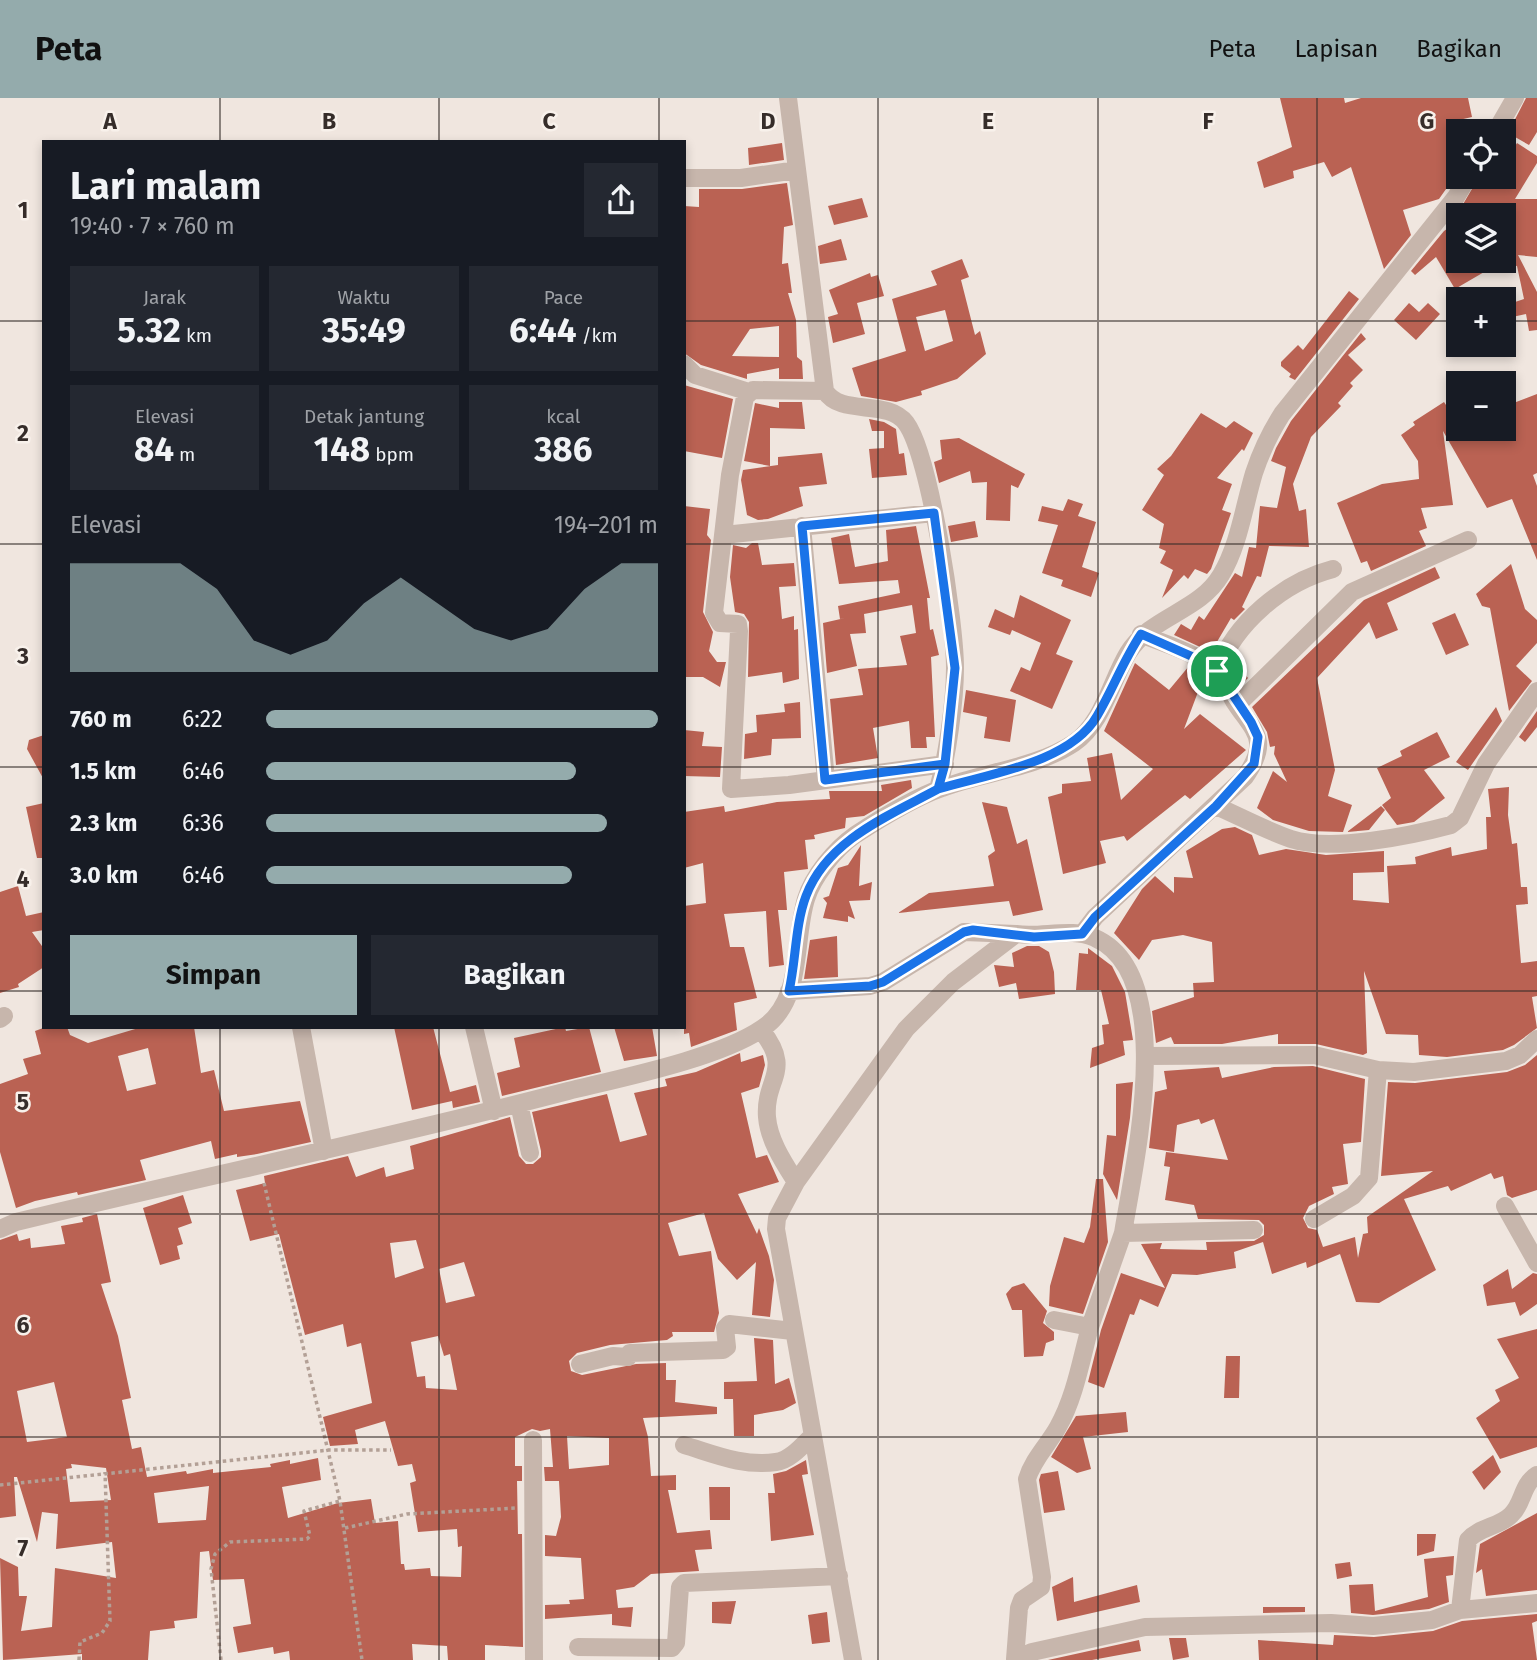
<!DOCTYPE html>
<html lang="id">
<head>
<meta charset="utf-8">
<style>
	:root { --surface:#171b24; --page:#242831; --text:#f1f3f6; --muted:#9ea1a6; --accent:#94abac }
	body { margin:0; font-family:"Fira Sans",sans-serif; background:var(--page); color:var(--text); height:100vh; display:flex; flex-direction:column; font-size:26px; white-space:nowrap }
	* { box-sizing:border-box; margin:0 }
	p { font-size:23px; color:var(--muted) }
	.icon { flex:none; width:38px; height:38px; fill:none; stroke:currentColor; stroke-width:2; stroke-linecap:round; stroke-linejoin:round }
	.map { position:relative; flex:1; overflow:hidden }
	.sheet { position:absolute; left:42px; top:42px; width:644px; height:889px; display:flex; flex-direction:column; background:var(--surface); border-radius:0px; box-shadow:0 4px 10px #0003 }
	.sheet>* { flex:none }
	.buttons { position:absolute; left:1446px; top:21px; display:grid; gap:14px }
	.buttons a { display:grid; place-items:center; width:70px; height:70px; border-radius:0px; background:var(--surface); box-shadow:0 4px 10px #0003; font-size:35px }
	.pin { position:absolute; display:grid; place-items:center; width:60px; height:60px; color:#fff; margin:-30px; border:4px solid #fff; border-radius:50%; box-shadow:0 2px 7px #0007 }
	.round { display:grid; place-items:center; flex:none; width:74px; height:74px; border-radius:0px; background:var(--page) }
	.headline { display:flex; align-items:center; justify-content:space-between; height:119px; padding:0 28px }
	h1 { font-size:38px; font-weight:700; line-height:52px }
	.figures { display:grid; grid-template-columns:repeat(3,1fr); gap:10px; height:119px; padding:7px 28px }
	.figures div { display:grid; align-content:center; border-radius:0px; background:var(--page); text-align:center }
	.figures b { font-size:35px; font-weight:700 }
	.figures small { font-size:19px; font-weight:400 }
	.figures p { font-size:19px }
	.chart { height:196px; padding:14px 28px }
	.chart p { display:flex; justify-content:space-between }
	.chart svg { width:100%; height:126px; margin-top:7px; fill:var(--accent); opacity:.7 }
	.button { display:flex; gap:14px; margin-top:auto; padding:14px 28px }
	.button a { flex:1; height:80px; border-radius:0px; background:var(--accent); color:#111; font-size:28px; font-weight:700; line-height:80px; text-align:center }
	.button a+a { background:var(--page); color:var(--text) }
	ul { padding:0 28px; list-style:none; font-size:23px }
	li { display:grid; grid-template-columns:112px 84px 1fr; align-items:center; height:52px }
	li i { height:18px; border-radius:9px; background:var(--accent) }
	header { display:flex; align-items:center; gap:42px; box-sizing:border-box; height:98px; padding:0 35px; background:var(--accent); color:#111 }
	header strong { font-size:33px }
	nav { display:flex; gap:38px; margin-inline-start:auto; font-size:24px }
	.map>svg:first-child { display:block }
	.building { fill:#ba6253; fill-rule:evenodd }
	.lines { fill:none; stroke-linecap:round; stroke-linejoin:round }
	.path { stroke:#b3a096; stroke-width:3.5; stroke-dasharray:3.5 3.5; stroke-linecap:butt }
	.minor { stroke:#c7b6ac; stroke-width:18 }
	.route-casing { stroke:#fff; stroke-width:14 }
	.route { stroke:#1a73e8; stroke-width:9 }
	.grid { fill:none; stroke:#362d2a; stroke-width:2; stroke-opacity:0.55 }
	.grid-label { font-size:23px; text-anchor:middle; font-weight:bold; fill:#362d2a; stroke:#f8f1eb; stroke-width:5; stroke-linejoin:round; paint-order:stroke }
</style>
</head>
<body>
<header>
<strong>Peta</strong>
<nav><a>Peta</a><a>Lapisan</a><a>Bagikan</a></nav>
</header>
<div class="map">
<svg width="1537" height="1562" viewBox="0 0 1537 1562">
	<rect width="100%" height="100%" fill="#f0e6df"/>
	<path class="building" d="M1280,0H1344L1345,5L1361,0H1468L1472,19L1446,25L1458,63V74L1439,101L1403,112L1411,137L1384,171L1351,69L1332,79L1324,64L1293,73L1294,80L1264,90L1257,64L1292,49Z
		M1526,0H1537V34L1529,47L1508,35Z
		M782,45L784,62L749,67L748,50Z
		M1517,45L1537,58V65L1515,101H1537V159L1518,157L1537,194V232L1529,233L1526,216L1503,221V208L1524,201L1517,168L1503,166V163L1455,191L1436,159L1415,177L1411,173L1444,133L1458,123V163H1503L1505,117H1461L1459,113L1479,79H1503V67Z
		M787,85L793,127L784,129L782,166L788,165L792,195H788L796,222L797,259L802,263L803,281H779V270L747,276V281L701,267L684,255V108L699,109V91H742ZM779,228V259L732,258L750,231Z
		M862,100L868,119L834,127L828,108Z
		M841,141L847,162L820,166L818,148Z
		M962,161L969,179L961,182L975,237L980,233L986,256L957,281L921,293L922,297L896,304L861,298L852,270L906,253L892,201L937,187L931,173ZM945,212L953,243L925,253L916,219Z
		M870,175L871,179L878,177L884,198L857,205L865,236L833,245L828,219L838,216L829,192Z
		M1349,193L1359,201L1295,282L1289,279L1291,276L1281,268V264L1298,247L1303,252Z
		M1409,205L1419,214L1428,205L1440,216L1416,242L1394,222Z
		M1361,235L1366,241L1348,257L1363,272L1350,285L1353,288L1338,305L1341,308L1311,339L1293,386L1299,413L1306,411L1309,449L1269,448L1261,479L1257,478L1242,509L1245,511L1234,522L1231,520L1211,554L1174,537L1181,526L1191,532L1199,518L1204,522L1235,475L1242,479L1249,449L1256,450L1260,408L1277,410L1286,369L1271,363L1276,350L1291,323Z
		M684,287L733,301L722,360L684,353Z
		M1537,296V375L1533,377L1537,388V462L1512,401L1487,410L1443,333L1453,407L1421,410L1427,430L1419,433L1426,448L1371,473L1367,463L1361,465L1337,405L1382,386L1419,381L1418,363L1401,337L1415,327L1413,324L1444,304L1458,325V331L1464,335L1471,331H1503V309Z
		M779,304H802L805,331L770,330V368L744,363L755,305L779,310Z
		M1201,315L1226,330L1234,323L1253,335L1244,353L1242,351L1217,380L1232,386L1222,412L1231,415L1211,471L1207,476L1195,471L1188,481L1184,477L1162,500L1173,472L1160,465L1166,453L1159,450L1164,426L1142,412L1164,377L1157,371L1171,358Z
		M869,321L884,324L896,331L899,356L904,355L907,377L872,380L869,351L884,350V333H872Z
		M959,340L1025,376L1018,390L1011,387L1010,423L986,422L987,384L972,385L970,373L939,385L934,364L942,361L940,342Z
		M822,355L827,386L799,389L803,408L768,421L758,422L747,417L741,382L743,372L778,367V359Z
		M1068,401L1083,406L1078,418L1096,424L1082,469L1099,475L1091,499L1061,488L1063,482L1042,475L1058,427L1038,423L1042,408L1063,413Z
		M684,408L710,411L707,437L711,442L703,514L713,534L709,553L717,564H726L720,589L703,579H684Z
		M975,423L978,439L951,444L948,428Z
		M916,428L930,500H927L930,532L933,531L939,557L931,559L935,639H926L927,650H911L909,623L873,630L878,660L836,667L830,601L863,597L858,571L907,567L900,538L916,535L912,507L864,516L866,535L850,536L857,568L827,575L823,525L845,520L840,521L838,508L900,495L898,482L839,486L831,440L849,436L855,469L888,463L886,432Z
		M752,445H758L762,467L794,465L796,488L779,489L782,521L794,518V532L798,531L799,581L783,585L782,574L748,579L749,524L744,516L735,514L730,479L733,447L746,450Z
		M1511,466L1525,511L1537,522V545L1516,568L1532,583L1509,613L1490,510L1482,508L1476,496Z
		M1435,469L1440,480L1387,505L1398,532L1376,541L1369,524L1317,580L1335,672L1328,698L1352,707L1343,734L1309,733L1273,722L1257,710L1273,673L1287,684L1274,656L1275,648L1270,649L1267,634L1252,609L1364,502Z
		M1020,497L1071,522L1056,556L1073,563L1052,611L1010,593L1021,569L1030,573L1041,545L1012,532L1010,537L988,529L995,511L1014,520Z
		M1455,515L1469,547L1446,557L1432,525Z
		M1234,563L1248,580L1240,588L1231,569Z
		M1135,565L1169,592L1189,568L1199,574L1204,578L1184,631L1200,616L1246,652L1190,701L1185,697L1127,743L1124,738L1100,743L1106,765L1063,776L1048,699L1062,695V686L1091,683L1087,660L1112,655L1121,702L1153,671L1104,633Z
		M966,592L1016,602L1010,644L984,640L987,619L963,614Z
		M800,604L801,640L772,641L771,657L744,661L745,636L757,634L756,617L785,614L784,606Z
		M1496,609L1502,623L1468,672L1456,664Z
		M1537,613V629L1525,644L1519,639Z
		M684,632L704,634L702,648L722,649L720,679L684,678Z
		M1437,634L1450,659L1424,672L1445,700L1414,724L1397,727L1382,707L1391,700L1377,670L1402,658L1400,653Z
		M44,637V682L27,651L29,642Z
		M911,682L912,690L864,718L846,720L845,730L814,737L815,741L805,742L808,771L784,774L787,812H778L784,867L769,869L766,813L724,816L730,849H744L757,900L734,905L737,932L691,949L689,935L684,936V808L706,805L703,765L684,770V714L724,708L725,714L777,704L830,701L829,693H882L881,687Z
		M1509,689L1508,717L1512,746L1517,745L1521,789H1527L1528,806L1516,807L1521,865L1537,863V898L1532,899L1537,930L1514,947L1503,952L1447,959L1419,957L1418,937L1386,936L1364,873L1367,955L1363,957L1316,946H1278V936L1222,946H1174L1171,939L1156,945L1152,913L1194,899L1193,885L1214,884L1212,844L1183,837L1152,842L1139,862L1114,835L1142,791L1155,778L1174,795V779L1193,780L1186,753L1222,731L1235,729L1252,737L1259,757L1286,751L1326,757L1384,753V774L1353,775V802L1389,805L1387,768L1416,766L1415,759L1451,749L1452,758L1487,751L1486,719H1491L1488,691Z
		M982,704L1007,709L1017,746L1027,741L1043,812L1013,818L1009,803L898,815L929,795L994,788L988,758L995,753Z
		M44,705V760H37L26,709Z
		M1381,708L1385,712L1369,732L1347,734Z
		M861,747L859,788L872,784L870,802L849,803L855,821L848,818V824L823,820L827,805L823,800L829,798L838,770L848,767Z
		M18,788L26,818L44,814V832L32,834L44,851V869L18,886L19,889L0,895V794Z
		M837,838L838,879L804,881L810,842Z
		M1027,848H1039L1049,854L1054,874L1055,896L1019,901L1016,885L999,889L994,867L1014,869L1012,855Z
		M1088,850L1112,868L1125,894L1133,942L1123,943L1125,957L1090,970L1092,950L1104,946L1102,927L1109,926L1101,892H1076L1079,855L1088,856Z
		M46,929H67L70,937L88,945L142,929H194L201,975L214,972L224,1013L300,1003L311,1044L257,1056L237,1059V1056L215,1061L211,1043L140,1062L146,1082L78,1097L77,1094L35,1103L16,1110L0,1054V986L28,976L23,961L41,956L35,933ZM148,950L156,986L127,993L118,958Z
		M394,929H433L450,994L476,987L480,1004L453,1010L452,1003L412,1012Z
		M565,929L566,933L589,929L601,974L502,998L497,975L520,969L514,940Z
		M614,929H652L657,958L624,963Z
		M740,955L741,964L763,957L765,967L759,989L741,995L756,1060L767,1057L779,1084L738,1096L757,1136L759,1130L769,1158L774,1182L770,1219L752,1217L756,1164L737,1182L718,1161L704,1115L668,1125L679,1158L711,1153L719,1215L714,1234H672L673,1238L667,1242L610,1247L577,1255L569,1263L571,1273L582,1277L636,1266L666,1265V1282H676L675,1304L717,1309V1316L643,1320L648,1339L651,1378L676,1377V1392H668L677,1435L710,1432L712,1451L695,1452L699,1473L651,1476L634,1489L616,1492L618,1510L633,1509L631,1529L612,1527V1516L545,1521V1507L570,1506L569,1502L584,1501L581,1460L545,1458V1437L556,1438L561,1419L559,1383H545L544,1369H553L550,1331L540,1333L532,1331L515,1339V1368H522V1383H517L518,1436H522L523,1549L485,1547V1562H448L447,1548L412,1546L413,1562H290L289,1553L274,1556L273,1549L238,1555L233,1529L251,1526L244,1481L213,1482L209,1453L200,1454L197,1520L174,1523L175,1530L150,1533L148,1562H82V1556L3,1562L0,1460L18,1469L19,1498H27L21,1533L52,1529L55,1470L116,1480L112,1444L56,1451L58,1416L42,1414L37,1444L17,1379H14L16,1418L0,1420V1142L17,1136L19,1143L30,1140L31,1150L65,1146L61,1128L83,1124L82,1120L97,1116L111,1184L101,1186L118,1238L131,1300L122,1302L132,1351L141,1349L147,1379L186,1373L187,1376L213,1371V1375L271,1369L270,1366L290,1362V1366L318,1360L321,1382L282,1389L288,1420L338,1405L371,1401L375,1425L398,1423L401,1466H404L405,1472L430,1470L431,1478L461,1479L462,1448L458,1449L457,1431L418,1434L410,1385L416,1383L412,1366L398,1368L385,1323L355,1332L358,1346L330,1348L323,1319L372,1305L361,1245L347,1249L343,1226L305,1237L279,1136L250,1143L236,1092L265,1085L264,1078L348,1058L356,1079L384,1069L386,1079L414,1071L410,1048L510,1019L519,1058L526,1066H533L541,1059V1053L532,1014L607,996L620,1044L647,1037L634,995L667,988L665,981L696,974ZM416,1142L424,1170L395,1180L390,1145ZM464,1164L475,1198L446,1205L439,1171ZM438,1238L444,1258L450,1256L457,1292L426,1290L425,1278L417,1279L411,1244ZM54,1284L67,1339L27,1344L17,1293ZM567,1338L609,1340V1367L569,1371ZM71,1366L106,1370L111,1402L70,1404L66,1371L72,1370ZM209,1388L206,1422L158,1425L154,1395Z
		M1537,957V1092L1512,1100L1507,1097L1503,1078L1494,1081L1491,1075L1451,1093L1448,1088L1404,1101L1436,1172L1379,1205L1356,1204L1340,1156L1307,1170L1306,1164L1272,1176L1263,1144L1234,1154L1236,1170L1197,1177L1172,1176L1158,1209L1140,1201L1134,1217L1130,1216L1104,1290L1088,1284L1101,1232L1121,1175L1165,1190L1141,1146L1162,1145L1160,1151L1207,1152L1206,1144L1254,1143L1264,1137V1127L1259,1122L1198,1121L1194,1107L1165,1102L1170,1069L1164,1068L1166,1054L1228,1062L1214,1021L1201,1026L1199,1021L1177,1027L1174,1054L1149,1050L1155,994L1167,991L1164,973L1219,969L1222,980L1274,969L1313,968L1365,981L1361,1044L1343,1046L1348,1086L1332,1089L1334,1096L1309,1108L1303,1120L1308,1130L1317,1132L1323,1149L1355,1139L1358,1160L1363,1136L1368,1135L1367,1119L1433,1073L1381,1078L1388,984L1415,985L1507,974L1525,967Z
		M1133,984L1130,1020L1117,1102L1103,1076L1107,1037L1116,1038V986Z
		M1096,1081H1103L1108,1144L1083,1216L1049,1208L1050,1188L1064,1139L1084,1145L1090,1129Z
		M183,1097L192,1125L178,1130L183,1146L177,1148L180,1161L160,1167L143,1110Z
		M1508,1171L1512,1191L1533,1175L1537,1176V1206L1520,1218L1515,1204L1487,1208L1483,1187Z
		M1024,1185L1047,1213L1043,1225L1054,1234V1242L1046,1245L1043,1258L1024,1259L1022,1212H1012L1006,1196L1012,1189Z
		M1537,1231V1349L1500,1361L1476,1320L1500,1303L1495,1292L1519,1280L1497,1241Z
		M754,1240L773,1242L775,1286L789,1280L796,1305L783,1312L754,1317V1338H734L733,1301H724V1284L757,1283Z
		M1226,1258H1240L1239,1300H1224Z
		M1126,1314L1128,1334L1083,1339L1091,1371L1077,1375L1051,1359L1076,1318Z
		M1493,1357L1501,1374L1484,1392L1472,1374Z
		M806,1362L808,1376L802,1377L814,1437L771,1443L768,1395H775L773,1376L786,1373Z
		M1058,1373L1065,1412L1044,1415L1039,1382L1041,1376Z
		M709,1389H730V1422H710Z
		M1537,1415V1492L1486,1498L1482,1471L1476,1475L1480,1446Z
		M1417,1436H1436L1434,1453L1417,1458Z
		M1454,1458L1453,1477L1446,1478L1449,1504L1429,1511L1373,1517L1351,1515L1349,1487L1373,1486L1375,1513L1428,1499L1424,1461Z
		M1350,1464L1352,1478L1337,1481L1335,1466Z
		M1073,1479L1074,1504L1137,1487L1140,1504L1057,1523L1052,1489Z
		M736,1503L731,1526L712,1525V1504Z
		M1263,1509H1305V1514L1263,1515Z
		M827,1514L830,1544L812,1546L808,1517Z
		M1537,1516V1523L1532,1525L1537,1562H1259L1258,1542L1333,1547L1334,1537L1374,1539L1433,1533L1462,1523Z
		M1169,1540H1186L1189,1559L1173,1562Z
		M1139,1542L1141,1553L1092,1562H1048Z"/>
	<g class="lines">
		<path class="path" d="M264,1085L340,1403L362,1562
			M0,1387L329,1352H391
			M345,1430L407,1416L517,1410
			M79,1562L80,1544L102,1535L110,1523L105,1374
			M221,1562L211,1471L215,1456L230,1444L307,1441L310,1438L304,1413L340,1403"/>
		<path class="minor" d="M788,0L825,293C841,319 887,300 906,325C930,357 955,526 955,570C955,603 947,659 938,691
			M1496,33L1515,0
			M684,80H741L797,72
			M684,266L695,277L749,294
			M825,293L753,292L745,299L730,377L714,515L720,525L738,526L739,533L731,691L789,687L945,666
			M802,428L826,682
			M724,437L934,415
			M1217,573C1235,525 1283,484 1333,471
			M1237,607L1352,494L1468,442
			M1216,708C1241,719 1265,732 1291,741C1331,754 1410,738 1451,727L1460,720L1486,666L1537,593
			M1082,836L1095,819L1245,679C1271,641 1254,634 1234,603C1228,593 1223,579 1214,571C1195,554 1164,546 1141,536
			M789,893L870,888L883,884L964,834L1016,836
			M0,921L4,918
			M301,929L324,1053
			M474,929L494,1013
			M761,932C794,973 764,980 767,1019C769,1043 784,1065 796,1084
			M1145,958L1314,957L1378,972L1414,974L1506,963L1520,957L1537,941
			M519,1006L530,1055
			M1505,1108L1537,1165
			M1314,1121L1353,1098L1369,1080L1378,972
			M0,1131L16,1124C200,1079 385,1041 568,993C621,980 720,960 763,930C804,902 793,843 806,801C813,778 835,751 855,737C881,720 913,700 942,690C984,674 1036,670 1074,645C1103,625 1111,583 1128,555C1151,518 1199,514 1221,477C1239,447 1244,408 1254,375C1261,354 1270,335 1282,316L1456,99L1468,79
			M1054,1222L1090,1229L1123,1135
			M580,1266L613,1258L628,1259L630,1255L723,1252L727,1249L725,1230L729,1226L793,1233
			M533,1342L534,1562
			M684,1347C714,1356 743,1369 776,1364C790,1362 802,1348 811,1339
			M1460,1512L1537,1505
			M578,1549L672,1550L676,1545L680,1489L684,1485L839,1478
			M1015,1561L1019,1510L1022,1502L1041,1489L1042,1479L1027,1381C1033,1361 1048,1347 1058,1329C1075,1299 1081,1262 1090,1229
			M853,1562L776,1131L777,1120L796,1084L906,931L953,884L1016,836C1041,840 1072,829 1095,840C1179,877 1134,1066 1123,1135L1254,1132
			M1015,1562L1032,1554L1145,1529L1331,1525L1373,1528L1432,1522L1460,1512L1468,1442C1479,1429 1499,1429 1511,1417C1524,1405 1521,1387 1537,1377"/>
	</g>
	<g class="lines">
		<defs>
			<path id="route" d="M1217,573L1200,562L1141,536C1123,563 1113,591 1097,618C1070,665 988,676 938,691L945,666L825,682L802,428L934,415L955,570L945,666L938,691C890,717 827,742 806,798C795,827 796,863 789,893L870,888L883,884L964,834L973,832L1034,839L1082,836L1095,819L1216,708L1254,666L1258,639L1251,624L1217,573"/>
		</defs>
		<use href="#route" class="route-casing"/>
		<use href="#route" class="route"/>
	</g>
	<path class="grid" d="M220,0V44M439,0V44M659,0V44M878,0V1562M1098,0V1562M1317,0V1562M0,223H44M684,223H1458M1503,223H1537M0,446H44M684,446H1537M0,669H44M684,669H1537M0,893H44M684,893H1537M220,929V1562M439,929V1562M659,929V1562M0,1116H1537M0,1339H1537"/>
	<g class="grid-label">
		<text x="110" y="31">A</text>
		<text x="329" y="31">B</text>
		<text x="549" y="31">C</text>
		<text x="768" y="31">D</text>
		<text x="988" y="31">E</text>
		<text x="1208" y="31">F</text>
		<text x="1427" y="31">G</text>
		<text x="23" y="120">1</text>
		<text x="23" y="343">2</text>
		<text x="23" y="566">3</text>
		<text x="23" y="789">4</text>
		<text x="23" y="1012">5</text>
		<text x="23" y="1235">6</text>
		<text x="23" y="1458">7</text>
	</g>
</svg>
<div class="buttons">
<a><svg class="icon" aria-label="locate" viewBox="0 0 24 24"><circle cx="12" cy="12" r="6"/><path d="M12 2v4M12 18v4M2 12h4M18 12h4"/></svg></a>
<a><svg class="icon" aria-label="layers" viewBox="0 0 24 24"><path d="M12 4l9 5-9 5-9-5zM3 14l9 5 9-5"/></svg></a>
<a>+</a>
<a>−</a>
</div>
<div class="pin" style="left:1217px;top:573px;background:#1e9e55"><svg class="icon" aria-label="arrive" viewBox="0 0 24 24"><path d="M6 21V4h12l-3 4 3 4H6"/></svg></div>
<section class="sheet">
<div class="headline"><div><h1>Lari malam</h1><p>19:40 · 7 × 760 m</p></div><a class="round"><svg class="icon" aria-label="share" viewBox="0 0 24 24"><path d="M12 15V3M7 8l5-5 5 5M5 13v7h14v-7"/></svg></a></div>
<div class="figures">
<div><p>Jarak</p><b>5.32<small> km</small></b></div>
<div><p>Waktu</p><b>35:49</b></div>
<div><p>Pace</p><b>6:44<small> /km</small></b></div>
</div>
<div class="figures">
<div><p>Elevasi</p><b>84<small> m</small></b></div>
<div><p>Detak jantung</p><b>148<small> bpm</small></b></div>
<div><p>kcal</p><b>386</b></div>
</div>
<div class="chart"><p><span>Elevasi</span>194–201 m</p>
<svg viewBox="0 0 160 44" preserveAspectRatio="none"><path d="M0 44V6L10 6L20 6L30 6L40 15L50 33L60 38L70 33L80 20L90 11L100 20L110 29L120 33L130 29L140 15L150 6L160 6V44z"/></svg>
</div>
<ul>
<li><b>760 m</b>6:22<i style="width:100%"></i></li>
<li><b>1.5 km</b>6:46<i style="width:79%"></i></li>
<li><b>2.3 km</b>6:36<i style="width:87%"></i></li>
<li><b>3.0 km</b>6:46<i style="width:78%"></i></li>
</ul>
<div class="button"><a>Simpan</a><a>Bagikan</a></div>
</section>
</div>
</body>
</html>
